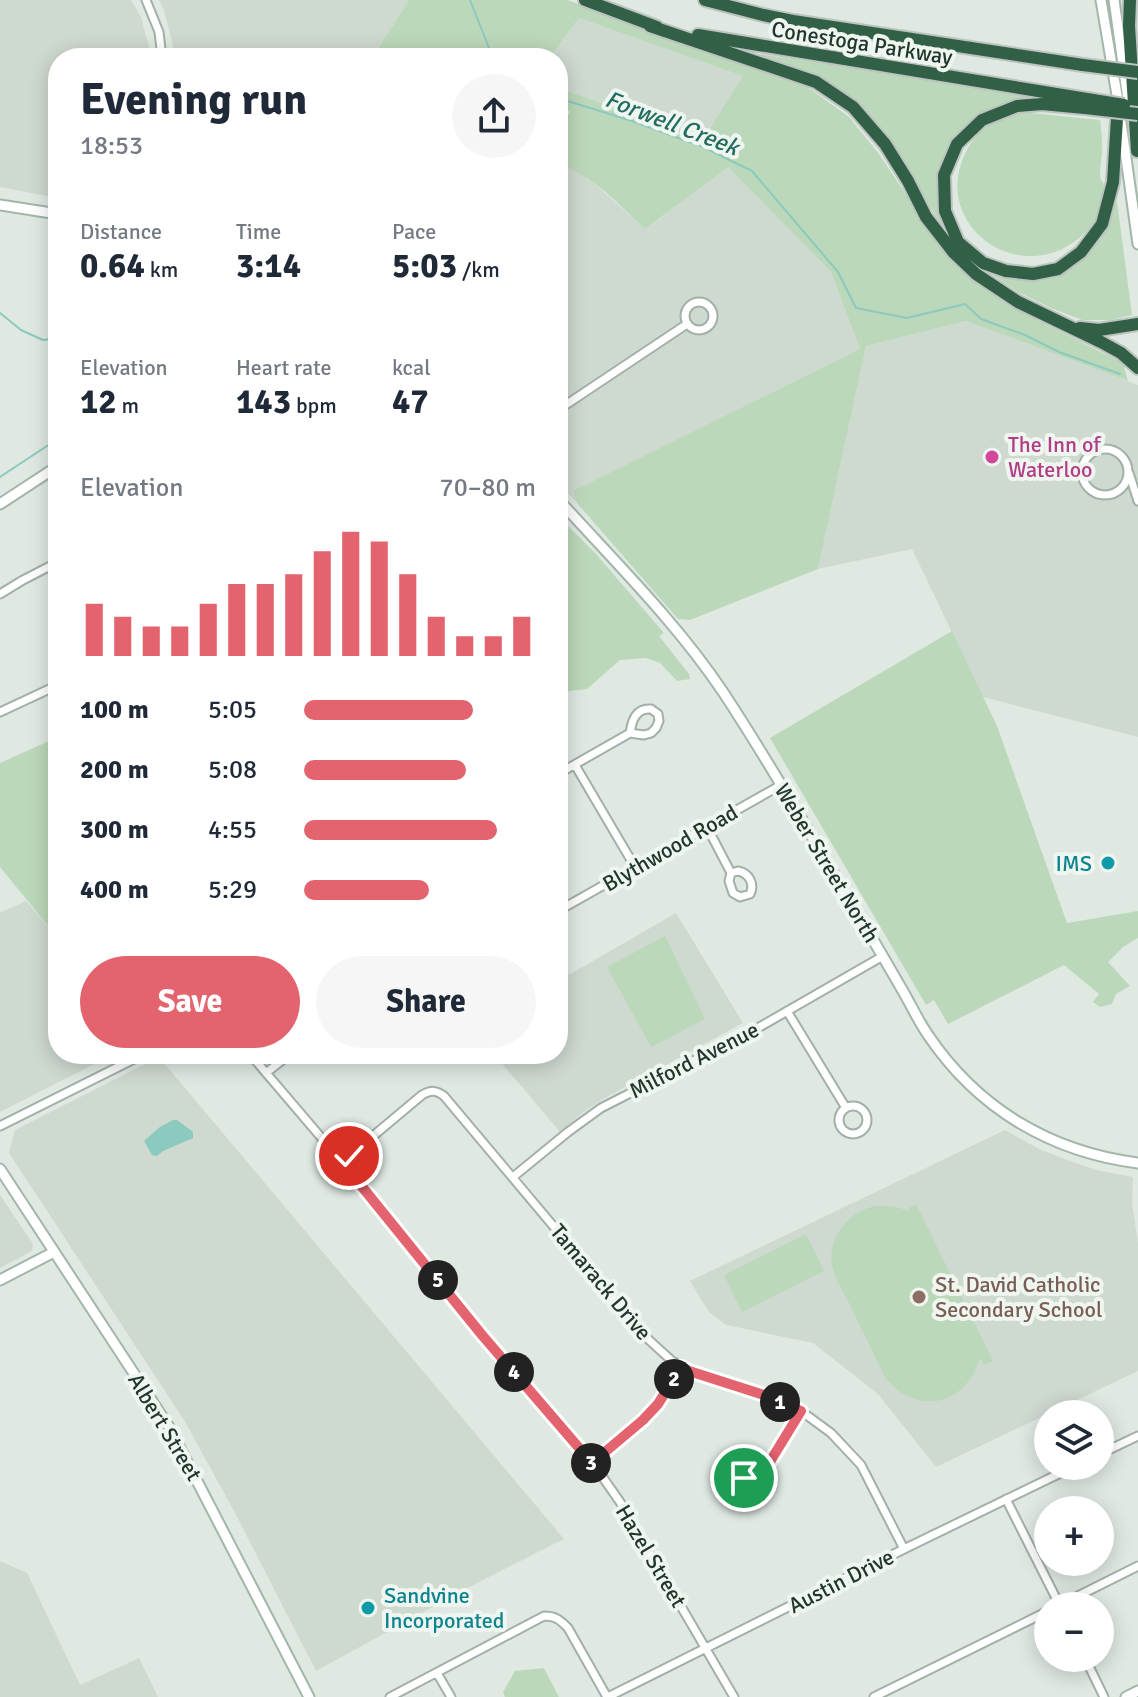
<!DOCTYPE html>
<html lang="en">
<head>
<meta charset="utf-8">
<style>
	:root { --surface:#fff; --page:#f6f6f7; --text:#1f2937; --muted:#747a83; --accent:#e3636e }
	body { margin:0; font-family:Signika,sans-serif; background:var(--page); color:var(--text); height:100vh; display:flex; flex-direction:column; font-size:30px; white-space:nowrap }
	* { box-sizing:border-box; margin:0 }
	p { font-size:26px; color:var(--muted) }
	.icon { flex:none; width:44px; height:44px; fill:none; stroke:currentColor; stroke-width:2; stroke-linecap:round; stroke-linejoin:round }
	.map { position:relative; flex:1; overflow:hidden }
	.side { position:absolute; left:48px; top:48px; width:520px; height:1016px; display:flex; flex-direction:column; background:var(--surface); border-radius:32px; box-shadow:0 4px 20px #0003 }
	.side>* { flex:none }
	.controls { position:absolute; left:1034px; top:1400px; display:grid; gap:16px }
	.controls a { display:grid; place-items:center; width:80px; height:80px; border-radius:50%; background:var(--surface); box-shadow:0 4px 20px #0003; font-size:40px }
	.pin { position:absolute; display:grid; place-items:center; width:68px; height:68px; color:#fff; margin:-34px; border:4px solid #fff; border-radius:50%; box-shadow:0 2px 8px #0007 }
	.km { position:absolute; width:40px; height:40px; margin:-20px; border-radius:50%; background:#222; color:#fff; font-size:22px; line-height:40px; text-align:center }
	.round { display:grid; place-items:center; flex:none; width:84px; height:84px; border-radius:42px; background:var(--page) }
	.summary { display:flex; align-items:center; justify-content:space-between; height:136px; padding:0 32px }
	h1 { font-size:44px; font-weight:700; line-height:60px }
	.figures { display:grid; grid-template-columns:repeat(3,1fr); gap:12px; height:136px; padding:8px 32px }
	.figures div { display:grid; align-content:center }
	.figures b { font-size:34px; font-weight:700 }
	.figures small { font-size:22px; font-weight:400 }
	.figures p { font-size:22px }
	.chart { height:224px; padding:16px 32px }
	.chart p { display:flex; justify-content:space-between }
	.chart svg { width:100%; height:144px; margin-top:8px; stroke:var(--accent); stroke-width:6 }
	.cta { display:flex; gap:16px; margin-top:auto; padding:16px 32px }
	.cta a { flex:1; height:92px; border-radius:48px; background:var(--accent); color:#fff; font-size:32px; font-weight:700; line-height:92px; text-align:center }
	.cta a+a { background:var(--page); color:var(--text) }
	ul { padding:0 32px; list-style:none; font-size:26px }
	li { display:grid; grid-template-columns:128px 96px 1fr; align-items:center; height:60px }
	li i { height:20px; border-radius:10px; background:var(--accent) }
	.map>svg:first-child { display:block }
	.built { fill:#ced9d0 }
	.green { fill:#bcd8ba }
	.water { fill:#8cc9be }
	.lines { fill:none; stroke-linecap:round; stroke-linejoin:round }
	.stream { stroke:#8cc9be; stroke-width:2 }
	.street-casing { stroke:#a3b0a7; stroke-width:11 }
	.secondary-casing { stroke:#a2b6a9; stroke-width:13 }
	.highway-casing { stroke:#bdc3bf; stroke-width:16 }
	.street { stroke:#fff; stroke-width:7 }
	.secondary { stroke:#fff; stroke-width:9 }
	.highway { stroke:#316047; stroke-width:12 }
	.highway-bridge-casing { stroke:#bdc3bf; stroke-width:16; stroke-linecap:butt }
	.highway-bridge { stroke:#316047; stroke-width:12 }
	.route-casing { stroke:#fff; stroke-width:16 }
	.route { stroke:#e3636e; stroke-width:10 }
	.hotel-dot { fill:#d1479c; stroke:#eff6f0; stroke-width:3 }
	.culture-dot { fill:#0f9aa8; stroke:#eff6f0; stroke-width:3 }
	.education-dot { fill:#8d6e63; stroke:#eff6f0; stroke-width:3 }
	.labels { text-anchor:middle; dominant-baseline:central; stroke-width:8; stroke-linejoin:round; paint-order:stroke }
	.street-label { font-size:22px; fill:#22372b; stroke:#eff6f0 }
	.hotel-label { font-size:22px; fill:#b23c85; stroke:#eff6f0; text-anchor:start }
	.culture-label { font-size:22px; fill:#0d838f; stroke:#eff6f0; text-anchor:end }
	.education-label { font-size:22px; fill:#785e54; stroke:#eff6f0; text-anchor:start }
	.water-label { font-size:24px; font-style:italic; fill:#236d60; stroke:#eff6f0 }
</style>
</head>
<body>
<div class="map">
<svg width="1138" height="1697" viewBox="0 0 1138 1697">
	<rect width="100%" height="100%" fill="#dfe9e2"/>
	<path class="built" d="M0,0H131L141,17L152,58H58V198L0,187Z
		M159,0H409L372,58H176L164,10Z
		M579,18L744,76L704,138L558,88V58H549Z
		M727,166L831,272L860,349L574,491L577,503L558,483V167H564L584,174L645,229L659,219Z
		M966,321L1138,385V737L983,697L912,549L818,569L866,346Z
		M26,901L58,938V1054H114L0,1112V913Z
		M676,913L743,1023L605,1098L586,1110L560,1132L494,1054H558V977L572,973Z
		M159,1057L564,1539L469,1587L316,1671L234,1511L184,1420L9,1153L15,1130Z
		M1005,1130L1039,1149L1067,1160L1096,1170L1133,1177L1132,1204L1138,1242V1371L936,1467L878,1394L813,1343L726,1325L709,1312L690,1281Z
		M0,1195L33,1244L32,1251L0,1268Z
		M0,1561L27,1573L80,1685L139,1658L158,1697H0Z"/>
	<path class="green" d="M409,0H567L802,83L849,117L879,154L936,240L966,275L1009,306L1123,363L1128,381L966,321L866,346L818,569L690,620L678,619L577,503L573,491L860,349L831,272L728,167L645,229C625,211 585,166 558,167V128L570,112L565,107L558,105V88L704,138L743,76L579,18L549,58H372Z
		M761,54L1025,95L1024,100L985,110L964,129L950,149L939,205L950,240L904,163L859,108L760,58Z
		M1031,113L1100,120C1101,128 1102,136 1102,144C1103,154 1100,165 1100,175C1101,185 1102,177 1104,186C1105,193 1102,203 1100,210C1096,221 1087,232 1078,239C1018,287 933,226 964,156C972,138 987,121 1007,115C1014,112 1024,113 1031,113Z
		M1117,201L1132,315L1111,320H1082L1051,308L1018,292L978,265L1063,272L1101,239Z
		M558,516L596,554L664,633L659,636L689,674L690,679L677,681L660,663L646,658L620,660L587,689L569,691L558,696Z
		M952,631L997,726L1067,923L1138,911V938L1123,947L1108,962L1130,986L1116,994L1112,1004L1100,1007L1093,1002L1099,994L1064,965L948,1024L934,1000L926,1005L770,738Z
		M58,737V938L0,867V763Z
		M665,936L705,1019L651,1047L607,967Z
		M916,1204L993,1361L984,1365L980,1358C966,1406 916,1417 885,1377C872,1351 860,1325 847,1299C842,1289 834,1277 832,1265C829,1246 837,1229 852,1217C869,1202 890,1204 910,1211L909,1208Z
		M806,1234L824,1271L742,1312L724,1275Z
		M544,1668L559,1697H505L503,1692L515,1671Z"/>
	<path class="water" d="M173,1120H177L193,1132V1138L163,1151L157,1156L152,1155L144,1141L160,1127Z"/>
	<g class="lines">
		<path class="stream" d="M470,0L493,58
			M558,98L632,121L703,147L752,171L838,272L856,308L907,318L965,304L981,319L1025,335L1059,352L1120,374
			M0,313L21,330L43,340L58,338
			M0,477L53,442"/>
		<defs>
			<path id="street" d="M146,0L159,32L162,58
				M685 316a14 14 0 1 1 28 0a14 14 0 1 1-28 0Z
				M558,410L687,324
				M1082 472a23 23 0 1 1 46 0a23 23 0 1 1-46 0Z
				M1129,473L1138,501
				M0,594L23,580L58,562
				M0,712L58,685
				M575,765L635,867
				M558,774L630,733L644,735L651,733L656,728L659,721L658,714L651,709C636,708 632,720 630,733
				M707,827L731,873L729,881L733,893L740,897L750,894C755,884 749,873 738,871L731,873
				M558,911L781,785
				M787,1011L846,1108
				M250,1054L342,1162L482,1335L597,1469L620,1502L734,1697
				M266,1073L290,1054
				M839 1120a14 14 0 1 1 28 0a14 14 0 1 1-28 0Z
				M0,1126L144,1054
				M342,1162L422,1095C431,1090 436,1090 444,1096L649,1340L672,1361L689,1371L764,1395L801,1411L831,1433L861,1465L904,1549
				M513,1177L568,1132L601,1108L756,1029L883,956
				M1100,1454L1138,1436
				M592,1463L643,1420L658,1404L681,1367
				M740 1487a12 12 0 1 1 24 0a12 12 0 1 1-24 0Z
				M760,1478L801,1411
				M1006,1499L1060,1606
				M1058,1606L1138,1566
				M1085,1658L1104,1697
				M437,1673L451,1697
				M390,1697L544,1616C556,1616 560,1620 568,1628L607,1697
				M608,1697L904,1549L1075,1466
				M874,1697L1048,1611"/>
			<path id="secondary" d="M1101,0L1119,107
				M1114,0L1129,107
				M1121,122L1138,244
				M0,205L58,214
				M558,499C614,561 677,623 723,692C772,766 816,844 861,920C876,944 890,969 904,993C912,1007 919,1022 928,1035C978,1109 1051,1152 1138,1163
				M0,504L58,466
				M0,1169L169,1427L309,1697
				M0,1280L54,1252
				M1126,1697L1138,1691"/>
			<path id="highway" d="M585,0L657,27
				M705,0L763,15L793,21L1083,65
				M1130,0L1129,26L1137,151
				M650,26L816,82L853,107L885,144L908,181L926,217L954,253L976,274L1018,302L1101,342L1121,353L1138,368
				M698,35L1087,99
				M1085,108L1042,104L1017,106L982,120L957,144L944,175L945,211L958,242L983,263L1006,271L1033,274L1058,269L1081,252L1102,224L1113,182L1118,103
				M1080,328L1099,330L1138,324"/>
		</defs>
		<use href="#street" class="street-casing"/>
		<use href="#secondary" class="secondary-casing"/>
		<use href="#highway" class="highway-casing"/>
		<use href="#street" class="street"/>
		<use href="#secondary" class="secondary"/>
		<use href="#highway" class="highway"/>
		<defs>
			<path id="highway-bridge" d="M1083,65L1138,72
				M1087,99L1124,105
				M1085,108L1138,114"/>
		</defs>
		<use href="#highway-bridge" class="highway-bridge-casing"/>
		<use href="#highway-bridge" class="highway-bridge"/>
	</g>
	<g class="lines">
		<defs>
			<path id="route" d="M349,1156L342,1162L482,1335L592,1463L643,1420L658,1404L681,1367L689,1371L764,1395L801,1411L760,1478L753,1475L744,1478"/>
		</defs>
		<use href="#route" class="route-casing"/>
		<use href="#route" class="route"/>
	</g>
	<circle class="hotel-dot" cx="992" cy="457" r="8"/>
	<g class="culture-dot">
		<circle cx="1108" cy="863" r="8"/>
		<circle cx="368" cy="1608" r="8"/>
	</g>
	<circle class="education-dot" cx="919" cy="1297" r="8"/>
	<g class="labels">
		<g class="street-label">
			<text transform="translate(862 43) rotate(9)">Conestoga Parkway</text>
			<text transform="translate(670 848) rotate(-30)">Blythwood Road</text>
			<text transform="translate(827 863) rotate(59)">Weber Street North</text>
			<text transform="translate(694 1060) rotate(-27)">Milford Avenue</text>
			<text transform="translate(601 1282) rotate(50)">Tamarack Drive</text>
			<text transform="translate(165 1427) rotate(59)">Albert Street</text>
			<text transform="translate(651 1556) rotate(59)">Hazel Street</text>
			<text transform="translate(841 1581) rotate(-27)">Austin Drive</text>
		</g>
		<g class="hotel-label">
			<text x="1008" y="444">The Inn of<tspan x="1008" dy="25">Waterloo</tspan></text>
		</g>
		<g class="culture-label">
			<text x="1092" y="863">IMS</text>
			<text x="384" y="1595" text-anchor="start">Sandvine<tspan x="384" dy="25">Incorporated</tspan></text>
		</g>
		<g class="education-label">
			<text x="935" y="1284">St. David Catholic<tspan x="935" dy="25">Secondary School</tspan></text>
		</g>
		<g class="water-label">
			<text transform="translate(672 123) rotate(21)">Forwell Creek</text>
		</g>
	</g>
</svg>
<div class="controls">
<a><svg class="icon" aria-label="layers" viewBox="0 0 24 24"><path d="M12 4l9 5-9 5-9-5zM3 14l9 5 9-5"/></svg></a>
<a>+</a>
<a>−</a>
</div>
<div class="pin" style="left:744px;top:1478px;background:#1e9e55"><svg class="icon" aria-label="arrive" viewBox="0 0 24 24"><path d="M6 21V4h12l-3 4 3 4H6"/></svg></div>
<div class="pin" style="left:349px;top:1156px;background:#d93025"><svg class="icon" aria-label="check" viewBox="0 0 24 24"><path d="M5 12l5 5 9-10"/></svg></div>
<b class="km" style="left:780px;top:1402px">1</b>
<b class="km" style="left:674px;top:1379px">2</b>
<b class="km" style="left:591px;top:1463px">3</b>
<b class="km" style="left:514px;top:1372px">4</b>
<b class="km" style="left:438px;top:1280px">5</b>
<section class="side">
<div class="summary"><div><h1>Evening run</h1><p>18:53</p></div><a class="round"><svg class="icon" aria-label="share" viewBox="0 0 24 24"><path d="M12 15V3M7 8l5-5 5 5M5 13v7h14v-7"/></svg></a></div>
<div class="figures">
<div><p>Distance</p><b>0.64<small> km</small></b></div>
<div><p>Time</p><b>3:14</b></div>
<div><p>Pace</p><b>5:03<small> /km</small></b></div>
</div>
<div class="figures">
<div><p>Elevation</p><b>12<small> m</small></b></div>
<div><p>Heart rate</p><b>143<small> bpm</small></b></div>
<div><p>kcal</p><b>47</b></div>
</div>
<div class="chart"><p><span>Elevation</span>70–80 m</p>
<svg viewBox="0 0 160 44" preserveAspectRatio="none"><path d="M5 44V28M15 44V32M25 44V35M35 44V35M45 44V28M55 44V22M65 44V22M75 44V19M85 44V12M95 44V6M105 44V9M115 44V19M125 44V32M135 44V38M145 44V38M155 44V32"/></svg>
</div>
<ul>
<li><b>100 m</b>5:05<i style="width:73%"></i></li>
<li><b>200 m</b>5:08<i style="width:70%"></i></li>
<li><b>300 m</b>4:55<i style="width:83%"></i></li>
<li><b>400 m</b>5:29<i style="width:54%"></i></li>
</ul>
<div class="cta"><a>Save</a><a>Share</a></div>
</section>
</div>
</body>
</html>
